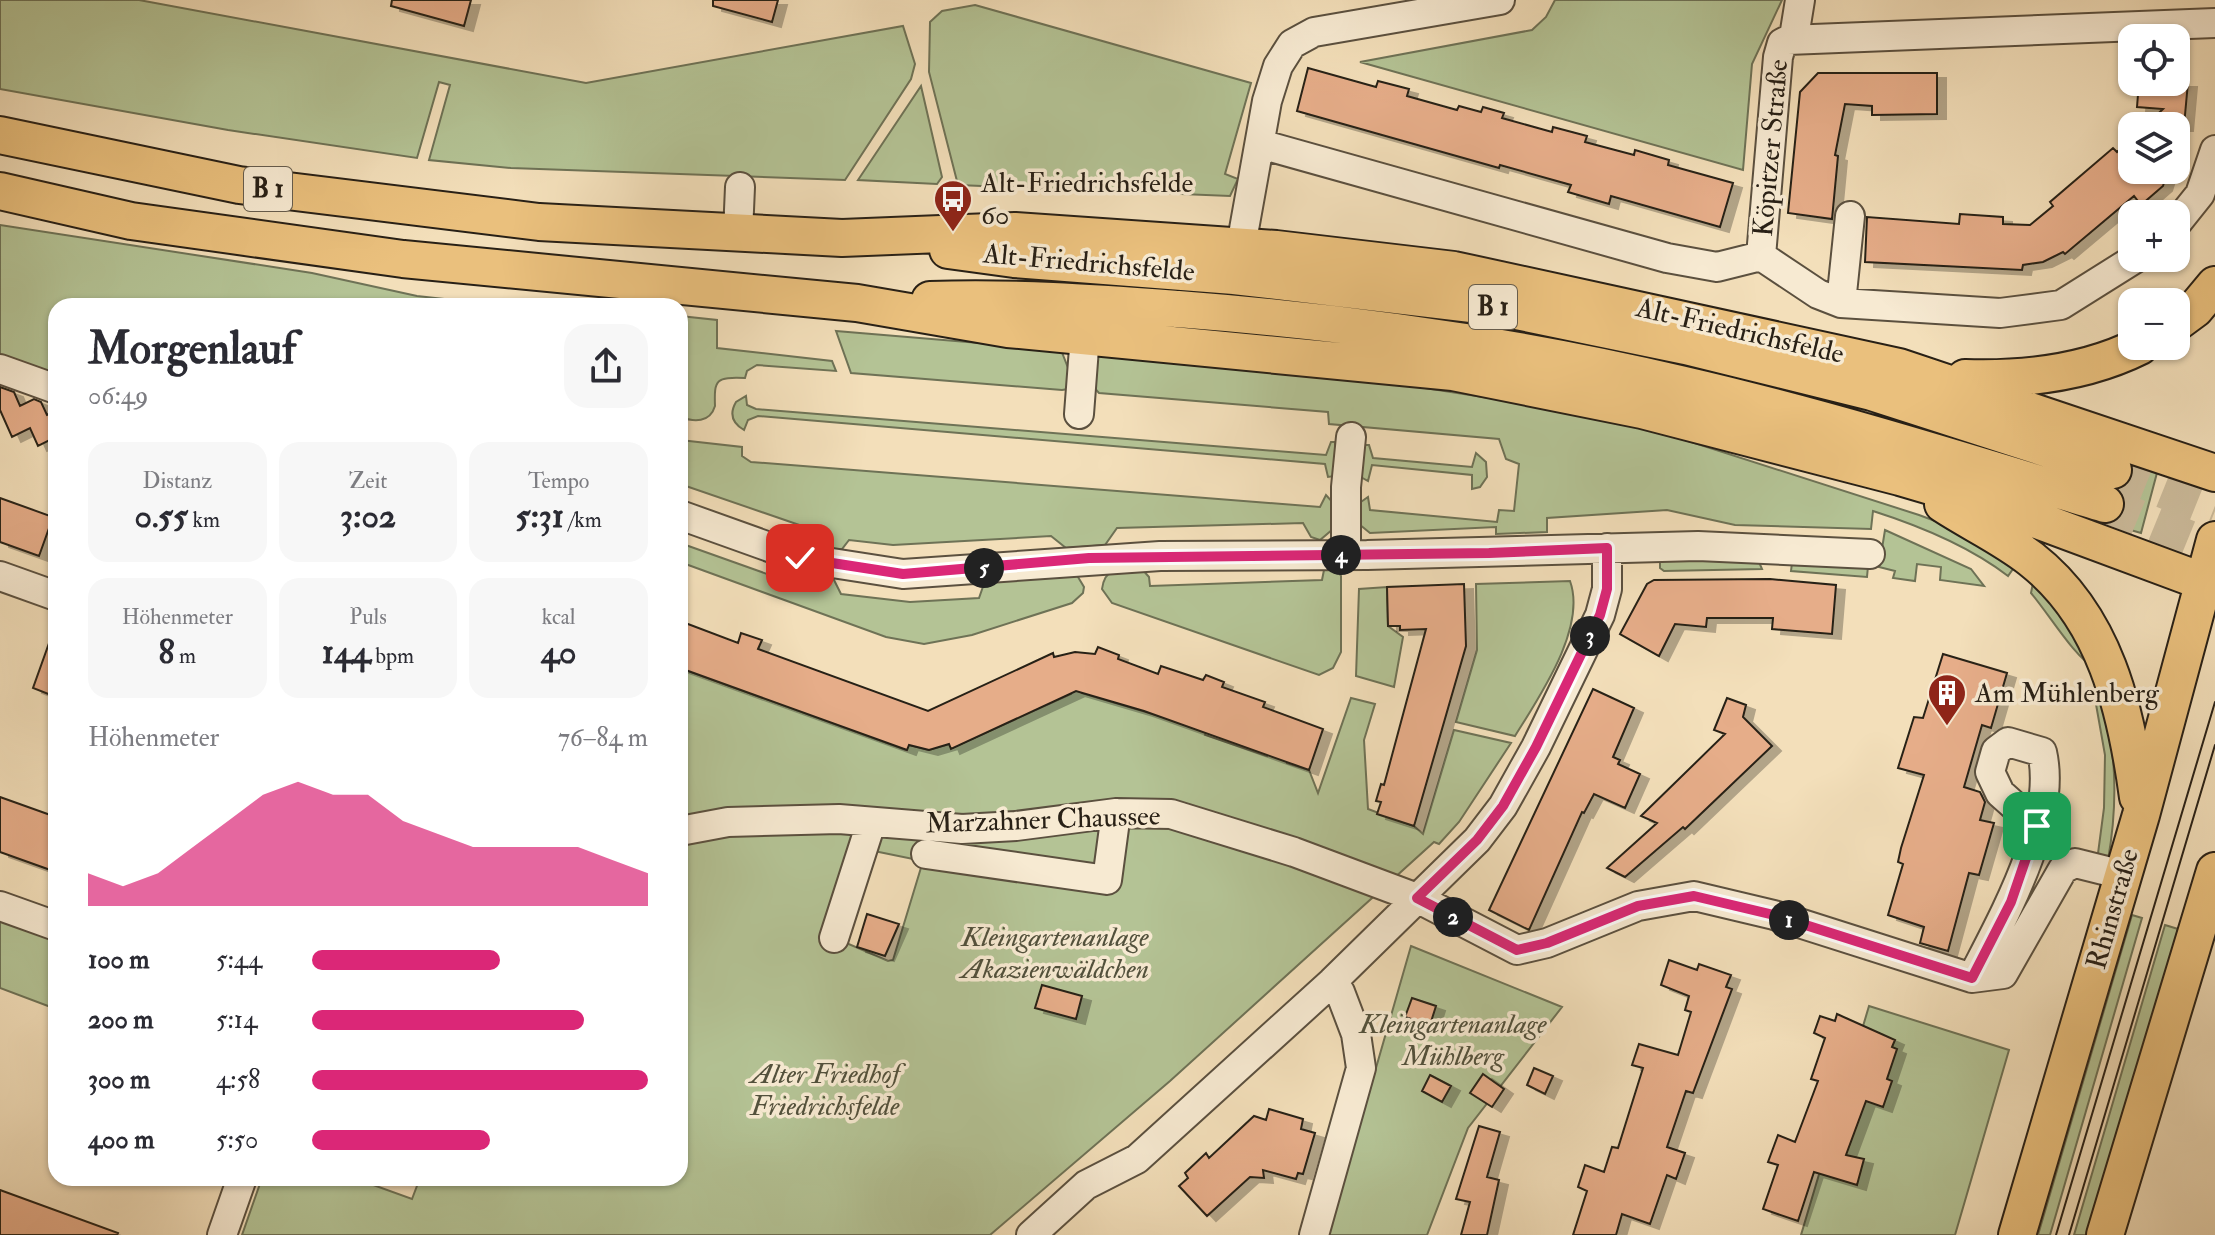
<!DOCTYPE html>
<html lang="de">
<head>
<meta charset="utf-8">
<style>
	:root { --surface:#fff; --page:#f7f7f7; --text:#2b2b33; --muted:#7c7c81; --accent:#db2777 }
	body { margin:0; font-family:"IM FELL Double Pica",serif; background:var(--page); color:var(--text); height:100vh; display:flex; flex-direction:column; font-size:30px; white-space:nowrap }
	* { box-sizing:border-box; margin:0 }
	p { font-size:26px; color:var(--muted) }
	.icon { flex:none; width:44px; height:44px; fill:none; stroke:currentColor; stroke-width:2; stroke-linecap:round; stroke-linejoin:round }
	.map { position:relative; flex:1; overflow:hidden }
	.sheet { position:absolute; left:48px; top:298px; width:640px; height:888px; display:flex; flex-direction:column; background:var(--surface); border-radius:24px; box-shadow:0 2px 6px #0004 }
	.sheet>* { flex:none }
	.tools { position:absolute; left:2118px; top:24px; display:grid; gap:16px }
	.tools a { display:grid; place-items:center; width:72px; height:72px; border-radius:16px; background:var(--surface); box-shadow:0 2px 6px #0004; font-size:40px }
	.pin { position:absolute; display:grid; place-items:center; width:68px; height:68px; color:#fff; margin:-34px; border-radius:16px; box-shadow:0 4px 12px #0006 }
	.km { position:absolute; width:40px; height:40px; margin:-20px; border-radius:50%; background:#222; color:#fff; font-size:22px; line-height:40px; text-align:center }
	.round { display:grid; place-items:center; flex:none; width:84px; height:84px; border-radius:24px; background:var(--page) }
	.overview { display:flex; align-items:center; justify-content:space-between; height:136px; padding:0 40px }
	h1 { font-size:44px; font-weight:800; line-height:60px }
	.metrics { display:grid; grid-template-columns:repeat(3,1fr); gap:12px; height:136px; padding:8px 40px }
	.metrics div { display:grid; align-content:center; border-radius:20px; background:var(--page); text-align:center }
	.metrics b { font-size:34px; font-weight:800 }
	.metrics small { font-size:22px; font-weight:400 }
	.metrics p { font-size:22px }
	.chart { height:224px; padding:16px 40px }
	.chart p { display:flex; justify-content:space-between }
	.chart svg { width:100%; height:144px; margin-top:8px; fill:var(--accent); opacity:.7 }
	ul { padding:0 40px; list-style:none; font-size:26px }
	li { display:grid; grid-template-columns:128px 96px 1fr; align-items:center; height:60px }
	li i { height:20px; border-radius:10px; background:var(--accent) }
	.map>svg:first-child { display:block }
	.green { fill:#b4c395; stroke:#6e7256; stroke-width:2; fill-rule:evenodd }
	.building { fill:#e6ad89; stroke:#282016; stroke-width:2; filter:url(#shadow) }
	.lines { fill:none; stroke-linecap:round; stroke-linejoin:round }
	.major-tunnel { stroke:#cab999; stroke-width:36; stroke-dasharray:36 18; stroke-linecap:butt }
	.minor-casing { stroke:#5b503f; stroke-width:32 }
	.major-casing { stroke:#282016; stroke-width:40 }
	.minor { stroke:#f7ead2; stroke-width:28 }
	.major { stroke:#eac07d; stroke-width:36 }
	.tram { stroke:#282016; stroke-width:2 }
	.route-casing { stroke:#fff; stroke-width:16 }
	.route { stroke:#db2777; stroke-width:10 }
	.labels { text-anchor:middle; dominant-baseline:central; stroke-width:7; stroke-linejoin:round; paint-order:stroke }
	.shield { fill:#f7ead2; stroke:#665d4e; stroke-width:2 }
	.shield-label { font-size:26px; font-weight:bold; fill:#282016 }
	.street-label { font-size:28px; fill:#282016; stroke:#f7ead2 }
	.poi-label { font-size:28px; fill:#282016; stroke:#f7ead2; text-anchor:start }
	.park-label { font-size:28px; font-style:italic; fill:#52513c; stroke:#f7ead2 }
</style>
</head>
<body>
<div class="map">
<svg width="2215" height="1235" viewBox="0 0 2215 1235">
	<defs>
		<filter id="shadow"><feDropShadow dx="9" dy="5" stdDeviation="0" flood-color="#0004"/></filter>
	</defs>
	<rect width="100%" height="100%" fill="#f3dfba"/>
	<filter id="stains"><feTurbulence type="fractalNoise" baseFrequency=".0025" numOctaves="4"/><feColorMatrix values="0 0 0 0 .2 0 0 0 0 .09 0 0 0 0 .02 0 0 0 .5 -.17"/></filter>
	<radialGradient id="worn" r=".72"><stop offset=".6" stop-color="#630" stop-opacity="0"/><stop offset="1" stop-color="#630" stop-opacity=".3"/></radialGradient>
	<path class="green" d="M0,0H139L586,83L903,26L915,64L911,79L845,180L511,168L429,160L450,85L439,82L417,158L228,130L0,89Z
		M1555,0H1782L1752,64L1743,170L1360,62L1532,30L1546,17Z
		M975,5L1251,83L1225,174L1238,179L1230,196L958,185L929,72L930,22L942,11Z
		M921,86L942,177L937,184L858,180Z
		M0,225L312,273L417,296L499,305L549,301L607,306H56V379L0,359Z
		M680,316L717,320V348L832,361L836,371L757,365L747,371L745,378C716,377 714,379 715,406C710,423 694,422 680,417Z
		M836,331L1061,350L1072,378L1068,389L1062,390L851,373Z
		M1100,352L1316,371L1592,414L1657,431L1919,515L1946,525L2015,566L2008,576C1969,546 1920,526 1873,511L1871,529L1735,525L1667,510L1547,518V532L1496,534V527L1370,533L1354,520L1358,504L1368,497L1370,510L1497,522L1499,510L1514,511L1519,464L1506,459L1499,439L1329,424L1328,412L1099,393L1090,383L1095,357Z
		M746,396L747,405L756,409L1326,455L1331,442H1335V476L1328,477L1325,464L758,416L748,420L744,430C732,423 729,414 736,402Z
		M680,440L742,447V456L751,462L1320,507L1326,495L1336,506L1333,529L1320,540L1311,537L1303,523L1117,528L1105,545L1066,548L1051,536L893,545L849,540L842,549L832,551L812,542L811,529L680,484Z
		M1366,445H1369L1373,458L1472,467L1476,453L1486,462L1487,477L1480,487L1472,489V475L1372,465L1368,481L1359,476L1362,447Z
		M2118,452L2158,469L2141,533L2099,521C2130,496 2133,487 2118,452Z
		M1885,530L1971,569L1984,586L1940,580L1941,567L1917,564L1915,581L1893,578L1895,571L1879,567Z
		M680,543L798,585L808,587L816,573L831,574L841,594L910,602L979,598L985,581L1075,572L1084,587L1083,593L1072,603L972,635L924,644L886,637L680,562Z
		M1660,559L1759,562L1762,569L1664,571L1660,568Z
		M1792,563L1868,566L1867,577L1791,571Z
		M1325,565L1337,569L1341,576V652L1333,668L1319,675L1112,603L1102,589C1105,565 1122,569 1142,569L1149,577L1150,586L1322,580Z
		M1570,581C1587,628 1539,697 1515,736L1456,722L1477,650L1476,584Z
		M2033,583L2060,611L2095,668C2075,658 2049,614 2031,593Z
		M1387,587L1388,626L1403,637L1394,687L1356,676L1359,589Z
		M680,668L906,750L909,745L929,750L949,744L952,748L1071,694L1070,690L1076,687L1082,693L1207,730L1205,735L1267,756L1269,752L1288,758L1287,763L1309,770L1318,793L1351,698L1375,704L1364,740L1368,809L1414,826L1423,834L1454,730L1511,743L1459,822L1439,844L1434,842L1170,1081L990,1235H242L262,1178H354L412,1199L420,1178H680ZM874,851L923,861L893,960L888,961L830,936Z
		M2102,689C2115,750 2119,798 2108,860L2097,861L2104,808L2105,755L2094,693Z
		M2132,915L2142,918L2050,1235H2038Z
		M0,917L56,937V1009L0,988Z
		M2165,925L2178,929L2093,1235H2074Z
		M1411,946L1562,1007L1468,1128L1427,1235H1328Z
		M1869,1006L2009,1050L1955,1235H1801Z"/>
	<path class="building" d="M392,0H471L464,26L391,6Z
		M713,0H778L772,22L713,6Z
		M1308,68L1376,87L1378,81L1409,89L1407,96L1457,110L1459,106L1481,112L1483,107L1504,113L1502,118L1552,132L1553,127L1587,136L1585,142L1634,155L1635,150L1669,160L1668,165L1733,183L1720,227L1611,196L1609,204L1568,192L1571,185L1500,165L1499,168L1297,111Z
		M1818,73H1937V114L1872,115V106L1845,104L1835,155L1838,156L1832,219L1788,213L1800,92Z
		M2139,82H2188L2184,126H2145L2163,109L2137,107Z
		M2132,138V170H2168L2163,186L2141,205L2134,196L2065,254L2063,252L2043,262L2023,265L2022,270L1865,262L1867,217L1959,224L1960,214L2003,217V224L2030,225L2053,206L2050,202L2113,148L2117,152Z
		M0,387L14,392L20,406L34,399L41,402L47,415L56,411V437L38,446L30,428L12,437L0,410Z
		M0,498L53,517L39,556L0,542Z
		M1770,579L1836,585L1832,634L1772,629L1773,618H1707L1706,627L1675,624L1659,656L1620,634L1647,584L1654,580Z
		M1464,584L1466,646L1414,826L1377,814L1381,802L1376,801L1381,784L1384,785L1426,629L1400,630V626H1388L1387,587Z
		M680,621L738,643L741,633L762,640L758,649L928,711L1053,653L1054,657L1075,652L1095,654L1098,647L1119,655L1118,659L1158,674L1161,666L1203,680L1206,675L1224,682L1222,687L1265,702L1263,707L1323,729L1309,770L1144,711L1076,691L951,749L949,744L929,750L909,745L907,750L680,668Z
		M53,632H56V697L33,688Z
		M1943,654L2007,673L1991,728L1982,725L1964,787L1980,792L1985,802L1980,820L1994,823L1979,875L1969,873L1948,951L1920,943L1924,927L1888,915L1903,864L1898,862L1901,848L1924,775L1898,768L1914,717L1923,718Z
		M1593,689L1634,708L1613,757L1620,760L1618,764L1640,774L1625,808L1594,794L1584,813L1582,812L1529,930L1489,910Z
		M1727,698L1746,705L1743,717L1772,746L1685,829L1683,827L1625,877L1607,868L1657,823L1641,816L1725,734L1714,730Z
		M0,797L56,817V872L0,852Z
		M867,914L899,924L885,956L857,947Z
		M1669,960L1697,970L1699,964L1731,975L1726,987L1732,989L1693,1093L1686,1091L1667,1147L1685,1153L1676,1179L1667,1175L1650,1224L1622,1214L1616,1235H1573L1587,1191L1578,1187L1585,1165L1604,1172L1612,1147L1618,1148L1643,1068L1632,1065L1639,1044L1678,1055L1691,1012L1685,1010L1689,996L1661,985Z
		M1042,985L1082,996L1076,1019L1035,1008Z
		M1412,998L1436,1006L1430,1025L1405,1017Z
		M1837,1014L1895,1040L1892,1047L1897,1049L1887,1079L1892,1081L1883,1107L1866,1101L1846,1155L1864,1159L1857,1185L1814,1172L1798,1221L1763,1209L1778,1165L1768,1162L1778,1135L1795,1142L1818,1081L1811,1079L1825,1038L1814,1033L1820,1016L1835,1021Z
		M1534,1068L1553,1076L1545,1094L1527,1085Z
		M1483,1074L1504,1089L1492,1107L1470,1093Z
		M1430,1075L1451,1086L1442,1102L1422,1091Z
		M1269,1109L1303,1119L1301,1129L1315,1133L1303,1174L1298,1173L1296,1179L1263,1170L1264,1178L1250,1177L1207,1216L1179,1186L1188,1178L1185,1173L1206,1153L1209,1158L1254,1116L1266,1120Z
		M1479,1126L1500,1132L1487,1177L1499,1180L1487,1235H1461L1470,1202L1456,1199Z
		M0,1190L118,1233L117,1235H0Z"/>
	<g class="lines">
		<path class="major-tunnel" d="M2113,470L2215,511
			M2105,504L2215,549"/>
		<defs>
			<path id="minor" d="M1794,37L1800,0
				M1260,144L1667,258L1717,267L1761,256L1818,294L1841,303L2000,313L2061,305L2136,258
				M2176,224L2200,194L2215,150
				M738,233L740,187
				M1241,246L1267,101L1278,66L1292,44L1314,32L1500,0
				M1761,256L1778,57L1782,43L1788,40L2215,23
				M1841,303L1850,216
				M0,369L56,389
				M1079,414L1085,335
				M680,515L800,558L903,574L1160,556L1367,555L1698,546L1870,554
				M1346,555V487L1351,437
				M0,576L56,596
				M680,831L728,822L839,819L962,829L1016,826L1116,813L1171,814L1294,852L1417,898L1517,950L1547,943L1638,906L1694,896L1774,915L1972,978L2003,974L2063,869L2075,863L2123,875
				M926,854L1107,880L1116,813
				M0,906L56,926
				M834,938L871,823
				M1972,978C2003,917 2058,821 2042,752L2008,742L1996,751L1990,772L2000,793L2037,826
				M222,1235L242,1178
				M1031,1235L1086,1185L1137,1159L1332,982L1477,840L1503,806L1536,747L1600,615L1607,589V548
				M1314,1235L1361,1068L1356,1034L1340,992L1332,982"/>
			<path id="major" d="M0,135L239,185L539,222L842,238L1015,231L1276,249L1454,270L1899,367L2215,473
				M0,191L131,221L403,259L857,303L1008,329L1453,372L1642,410L1900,477L2002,507L2215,586
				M948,250L1014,259L1234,276L1497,307L1686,346L1872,392L2113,470
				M930,300C1014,297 1095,303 1178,309C1347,322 1515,345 1680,384C1824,417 1964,461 2105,504
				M2176,323L2195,309L2215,285
				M1965,378C2026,380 2086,373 2140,346
				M1943,504C1972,523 2003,537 2031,559C2105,617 2126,709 2138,797
				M2017,1235L2141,815L2215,540
				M2105,1235L2215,871"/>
		</defs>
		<use href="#minor" class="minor-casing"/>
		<use href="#major" class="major-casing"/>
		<use href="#minor" class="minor"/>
		<use href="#major" class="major"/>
		<path class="tram" d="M2056,1235L2215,702
			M2069,1235L2215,745"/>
	</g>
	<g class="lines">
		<defs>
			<path id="route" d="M800,558L903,574L1089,558L1489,553L1607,548V589L1600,615L1536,747L1503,806L1477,840L1417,898L1517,950L1547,943L1638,906L1694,896L1774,915L1972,978L2011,902L2037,826"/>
		</defs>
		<use href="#route" class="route-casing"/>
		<use href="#route" class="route"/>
	</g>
	<defs>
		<symbol id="bus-pin" viewBox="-11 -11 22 30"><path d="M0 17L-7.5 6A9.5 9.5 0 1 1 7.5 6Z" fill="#8f2418" stroke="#f7ead2"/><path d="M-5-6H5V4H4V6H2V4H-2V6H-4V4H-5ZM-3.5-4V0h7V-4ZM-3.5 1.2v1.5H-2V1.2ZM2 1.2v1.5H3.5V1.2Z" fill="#fff"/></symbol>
		<symbol id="building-pin" viewBox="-11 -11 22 30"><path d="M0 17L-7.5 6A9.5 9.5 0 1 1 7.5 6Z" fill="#8f2418" stroke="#f7ead2"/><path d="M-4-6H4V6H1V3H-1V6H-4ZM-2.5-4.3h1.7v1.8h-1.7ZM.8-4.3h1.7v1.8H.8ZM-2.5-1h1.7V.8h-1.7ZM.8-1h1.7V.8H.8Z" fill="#fff"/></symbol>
	</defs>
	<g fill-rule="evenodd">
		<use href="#bus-pin" x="931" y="177" width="44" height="60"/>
		<use href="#building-pin" x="1925" y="671" width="44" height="60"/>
	</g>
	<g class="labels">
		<g class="shield">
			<rect x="244" y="167" width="48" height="44" rx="6"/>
			<rect x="1469" y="285" width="48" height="44" rx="6"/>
		</g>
		<g class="shield-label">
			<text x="268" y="189">B 1</text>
			<text x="1493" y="307">B 1</text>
		</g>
		<g class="street-label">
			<text transform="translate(1771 148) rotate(-85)">Köpitzer Straße</text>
			<text transform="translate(1089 263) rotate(5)">Alt-Friedrichsfelde</text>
			<text transform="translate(1740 331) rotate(13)">Alt-Friedrichsfelde</text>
			<text transform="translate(1043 820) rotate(-2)">Marzahner Chaussee</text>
			<text transform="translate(2113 909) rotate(-74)">Rhinstraße</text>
		</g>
		<g class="poi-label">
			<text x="981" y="183">Alt-Friedrichsfelde<tspan x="981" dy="32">60</tspan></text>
			<text x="1975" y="693">Am Mühlenberg</text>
		</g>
		<g class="park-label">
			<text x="1055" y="937">Kleingartenanlage<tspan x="1055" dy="32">Akazienwäldchen</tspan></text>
			<text x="1453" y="1024">Kleingartenanlage<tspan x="1453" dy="32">Mühlberg</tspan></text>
			<text x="825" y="1074">Alter Friedhof<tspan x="825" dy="32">Friedrichsfelde</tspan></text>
		</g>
	</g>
	<rect width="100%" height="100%" filter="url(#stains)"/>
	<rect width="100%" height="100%" fill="url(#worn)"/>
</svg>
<div class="tools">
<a><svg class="icon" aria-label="locate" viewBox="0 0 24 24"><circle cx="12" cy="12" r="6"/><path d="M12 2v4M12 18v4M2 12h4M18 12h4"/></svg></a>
<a><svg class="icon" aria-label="layers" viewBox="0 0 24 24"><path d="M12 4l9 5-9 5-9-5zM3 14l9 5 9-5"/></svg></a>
<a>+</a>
<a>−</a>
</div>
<div class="pin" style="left:2037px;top:826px;background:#1e9e55"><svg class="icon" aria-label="arrive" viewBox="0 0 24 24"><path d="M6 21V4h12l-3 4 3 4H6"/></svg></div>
<div class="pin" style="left:800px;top:558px;background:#d93025"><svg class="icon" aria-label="check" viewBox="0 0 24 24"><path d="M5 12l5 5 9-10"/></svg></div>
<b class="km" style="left:1789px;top:920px">1</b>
<b class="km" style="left:1453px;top:917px">2</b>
<b class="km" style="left:1590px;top:636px">3</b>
<b class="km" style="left:1341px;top:555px">4</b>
<b class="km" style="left:984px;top:568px">5</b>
<section class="sheet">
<div class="overview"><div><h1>Morgenlauf</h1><p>06:49</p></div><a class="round"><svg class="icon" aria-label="share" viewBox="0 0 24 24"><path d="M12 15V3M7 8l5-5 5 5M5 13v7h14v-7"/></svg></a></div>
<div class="metrics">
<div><p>Distanz</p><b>0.55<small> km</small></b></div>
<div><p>Zeit</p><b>3:02</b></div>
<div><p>Tempo</p><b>5:31<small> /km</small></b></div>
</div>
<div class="metrics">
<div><p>Höhenmeter</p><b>8<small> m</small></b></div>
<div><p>Puls</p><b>144<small> bpm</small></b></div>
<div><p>kcal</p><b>40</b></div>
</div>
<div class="chart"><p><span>Höhenmeter</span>76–84 m</p>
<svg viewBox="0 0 160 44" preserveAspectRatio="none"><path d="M0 44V34L10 38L20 34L30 26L40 18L50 10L60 6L70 10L80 10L90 18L100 22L110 26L120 26L130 26L140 26L150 30L160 34V44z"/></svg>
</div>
<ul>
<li><b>100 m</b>5:44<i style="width:56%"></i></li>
<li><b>200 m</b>5:14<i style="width:81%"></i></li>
<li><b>300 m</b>4:58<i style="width:100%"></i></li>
<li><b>400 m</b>5:50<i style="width:53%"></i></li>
</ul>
</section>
</div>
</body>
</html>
